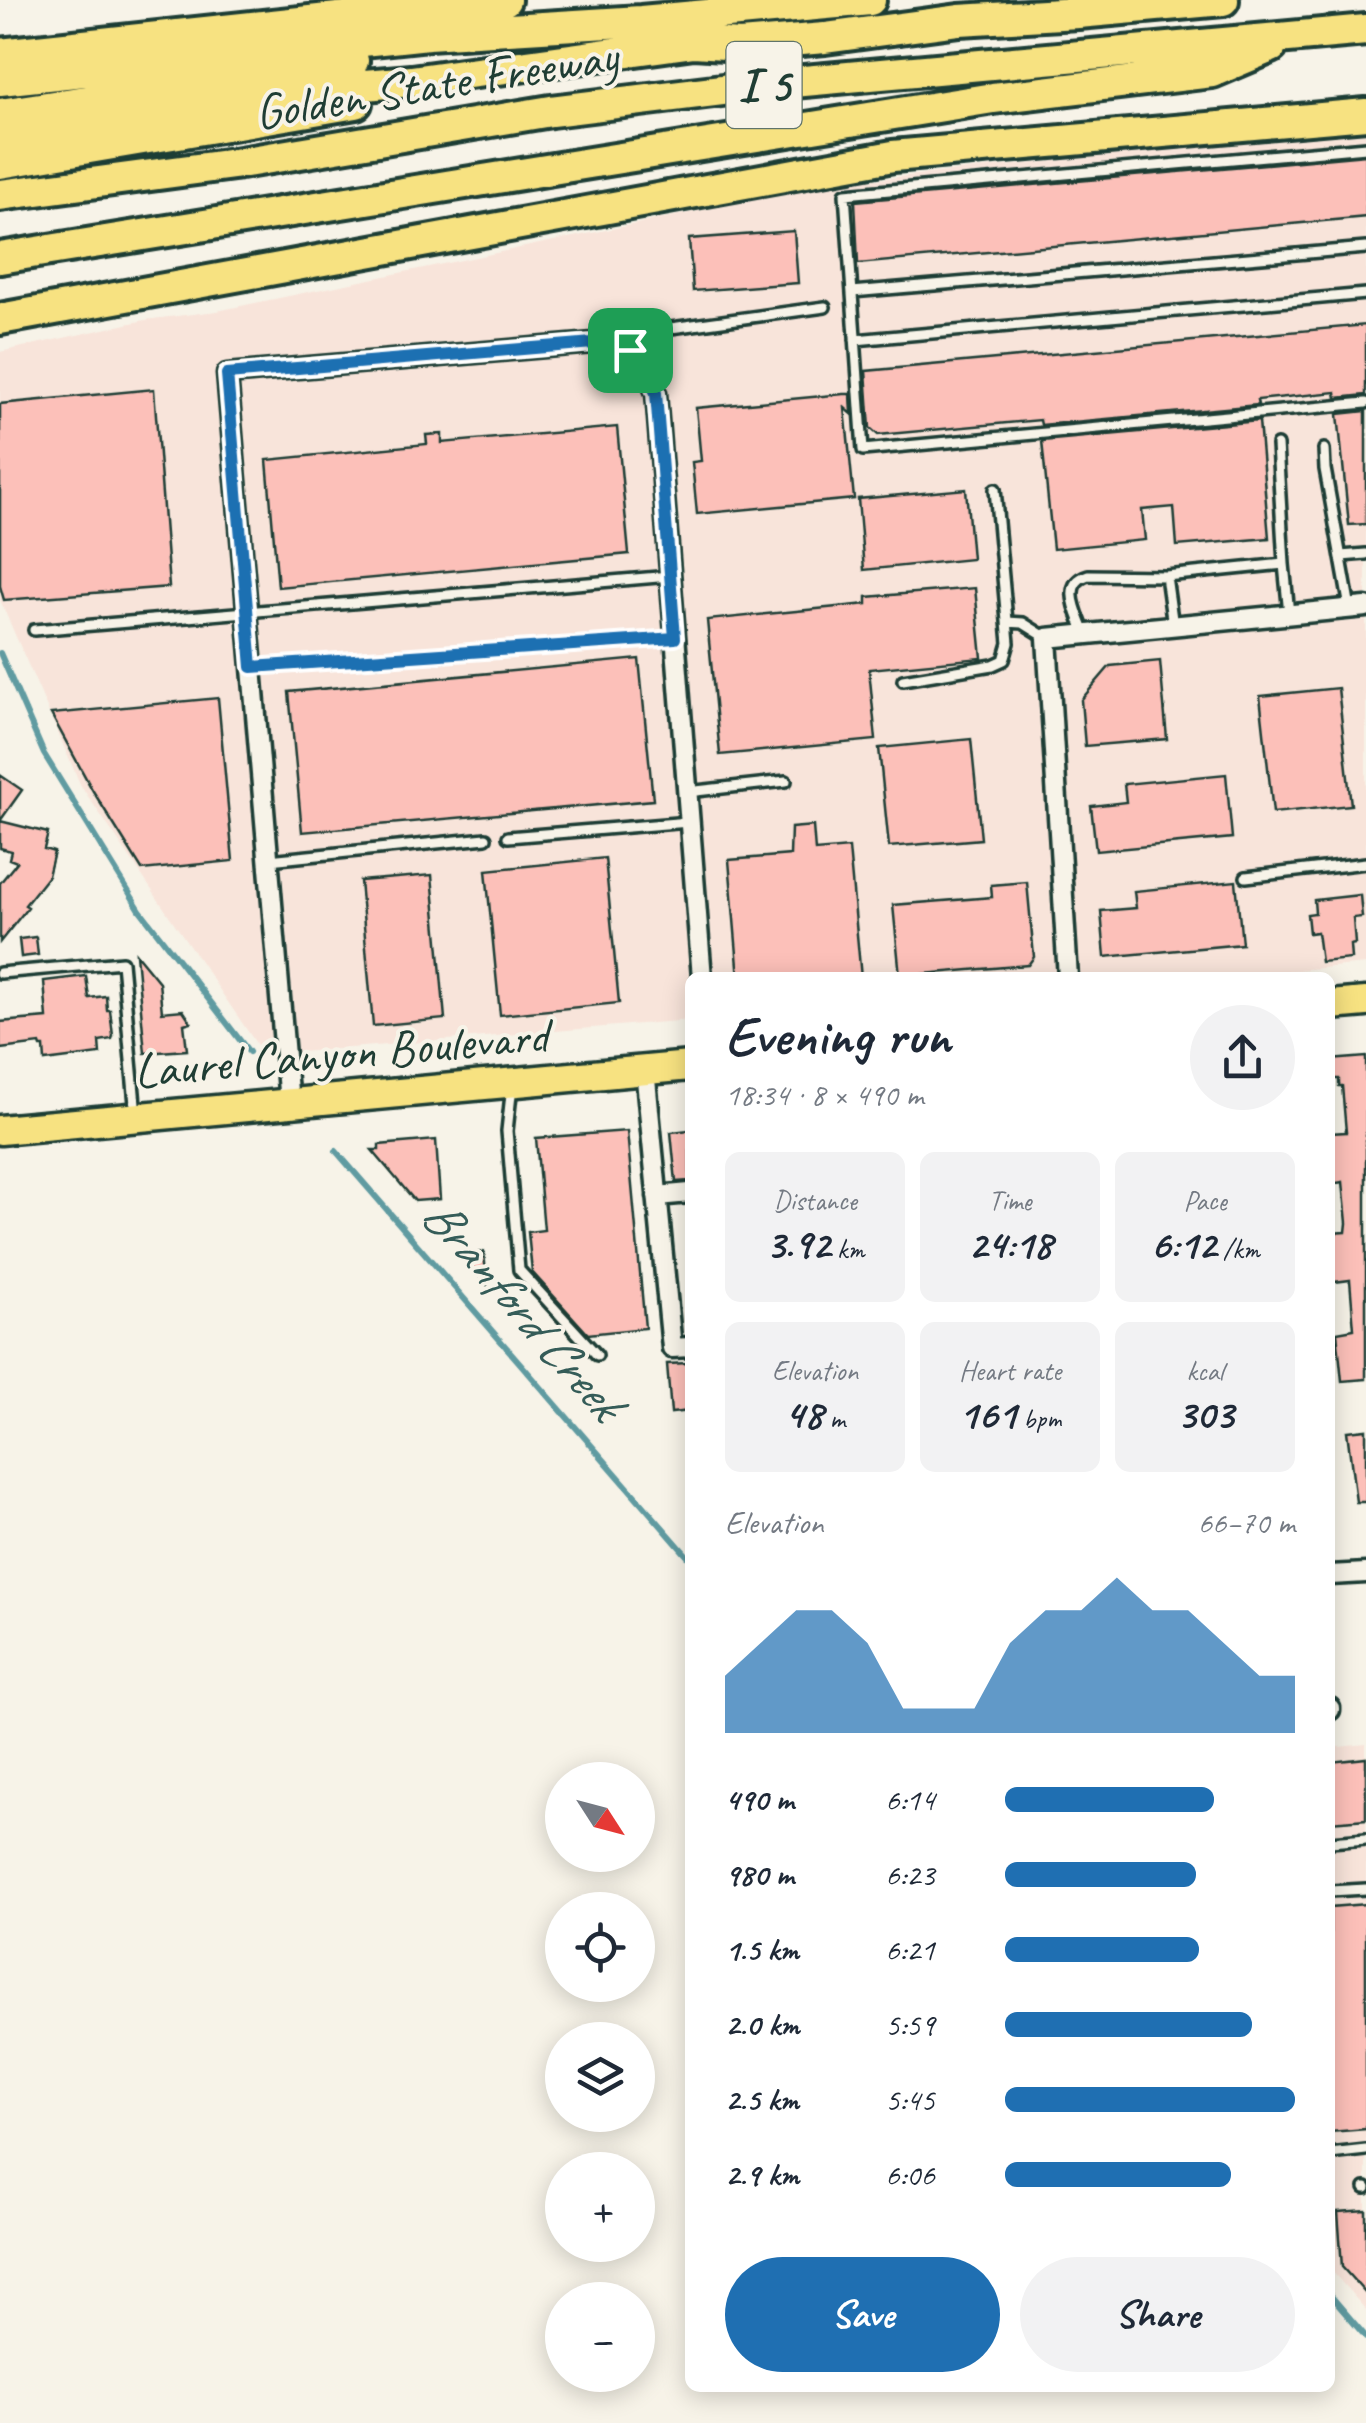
<!DOCTYPE html>
<html lang="en">
<head>
<meta charset="utf-8">
<style>
	:root { --surface:#fff; --page:#f2f2f3; --text:#1f2937; --muted:#747a83; --accent:#1f6fb2 }
	body { margin:0; font-family:Caveat,sans-serif; background:var(--page); color:var(--text); height:100vh; display:flex; flex-direction:column; font-size:38px; white-space:nowrap }
	* { box-sizing:border-box; margin:0 }
	p { font-size:32px; color:var(--muted) }
	.icon { flex:none; width:55px; height:55px; fill:none; stroke:currentColor; stroke-width:2; stroke-linecap:round; stroke-linejoin:round }
	.map { position:relative; flex:1; overflow:hidden }
	.sheet { position:absolute; left:685px; top:972px; width:650px; height:1420px; display:flex; flex-direction:column; background:var(--surface); border-radius:15px; box-shadow:0 5px 25px #0003 }
	.sheet>* { flex:none }
	.needle { width:65px; rotate:126deg }
	.controls { position:absolute; left:545px; top:1762px; display:grid; gap:20px }
	.controls a { display:grid; place-items:center; width:110px; height:110px; border-radius:50%; background:var(--surface); box-shadow:0 5px 25px #0003; font-size:50px }
	.pin { position:absolute; display:grid; place-items:center; width:85px; height:85px; color:#fff; margin:-42px; border-radius:20px; box-shadow:0 5px 15px #0006 }
	.round { display:grid; place-items:center; flex:none; width:105px; height:105px; border-radius:52px; background:var(--page) }
	.overview { display:flex; align-items:center; justify-content:space-between; height:170px; padding:0 40px }
	h1 { font-size:55px; font-weight:600; line-height:75px }
	.metrics { display:grid; grid-template-columns:repeat(3,1fr); gap:15px; height:170px; padding:10px 40px }
	.metrics div { display:grid; align-content:center; border-radius:15px; background:var(--page); text-align:center }
	.metrics b { font-size:42px; font-weight:600 }
	.metrics small { font-size:28px; font-weight:400 }
	.metrics p { font-size:28px }
	.chart { height:280px; padding:20px 40px }
	.chart p { display:flex; justify-content:space-between }
	.chart svg { width:100%; height:180px; margin-top:10px; fill:var(--accent); opacity:.7 }
	.button { display:flex; gap:20px; margin-top:auto; padding:20px 40px }
	.button a { flex:1; height:115px; border-radius:60px; background:var(--accent); color:#fff; font-size:40px; font-weight:600; line-height:115px; text-align:center }
	.button a+a { background:var(--page); color:var(--text) }
	ul { padding:0 40px; list-style:none; font-size:32px }
	li { display:grid; grid-template-columns:160px 120px 1fr; align-items:center; height:75px }
	li i { height:25px; border-radius:12px; background:var(--accent) }
	.map>svg:first-child { display:block }
	.built { fill:#f8e4da }
	.lines { fill:none; stroke-linecap:round; stroke-linejoin:round }
	.stream { stroke:#609ba1; stroke-width:6 }
	.building { fill:#fcc0b9; stroke:#1f3d34; stroke-width:2.5 }
	.service-casing { stroke:#1f3d34; stroke-width:16 }
	.minor-casing { stroke:#1f3d34; stroke-width:25 }
	.primary-casing { stroke:#1f3d34; stroke-width:35 }
	.motorway-casing { stroke:#1f3d34; stroke-width:38 }
	.service { stroke:#f7f3e8; stroke-width:9 }
	.minor { stroke:#f7f3e8; stroke-width:18 }
	.primary { stroke:#f7e281; stroke-width:28 }
	.motorway { stroke:#f7e281; stroke-width:30 }
	.route-casing { stroke:#fff; stroke-width:20 }
	.route { stroke:#1f6fb2; stroke-width:12 }
	.labels { text-anchor:middle; dominant-baseline:central; stroke-width:8; stroke-linejoin:round; paint-order:stroke }
	.shield { fill:#f7f3e8; stroke:#60746a; stroke-width:2.5 }
	.shield-label { font-size:48px; font-weight:bold; fill:#1f3d34 }
	.street-label { font-size:50px; fill:#1f3d34; stroke:#f7f3e8 }
	.water-label { font-size:52px; font-style:italic; fill:#355c58; stroke:#f7f3e8 }
</style>
</head>
<body>
<div class="map">
<svg width="1366" height="2423" viewBox="0 0 1366 2423">
	<rect width="100%" height="100%" fill="#f7f3e8"/>
	<filter id="ink" filterUnits="userSpaceOnUse"><feTurbulence type="fractalNoise" baseFrequency=".01" numOctaves="2"/><feDisplacementMap in="SourceGraphic" scale="20" xChannelSelector="R" yChannelSelector="G"/><feConvolveMatrix kernelMatrix="1 2 1 2 8 2 1 2 1" color-interpolation-filters="sRGB"/></filter>
	<g filter="url(#ink)">
		<path class="built" d="M1366,129V964L1208,978H690V1020L264,1055L81,786L0,600V352L145,320L217,311L828,184Z
			M1366,1744V2310L1330,2269V1748Z"/>
		<g class="lines">
			<path class="stream" d="M0,653L44,754L140,910L249,1052
				M336,1151L690,1559
				M1330,2295L1366,2337"/>
		</g>
		<path class="building" d="M1366,155V217L858,264L855,201Z
			M794,231L798,283L693,291L689,239Z
			M1366,325V395L1337,398L1336,392L1257,400L1258,405L1041,425L1040,420L878,435L870,428L866,371Z
			M154,389L169,587L4,600L0,586V404Z
			M844,394H851L852,414L845,408L854,499L697,514L692,462L701,461L696,408Z
			M1366,411V524L1349,525L1338,414Z
			M1259,421L1269,538L1177,546L1174,507L1142,510L1145,540L1053,549L1042,441Z
			M617,427L629,554L278,587L267,460L427,444L426,435L442,434V443Z
			M966,489L972,559L864,570L858,499Z
			M975,588L982,658L869,669L876,740L720,755L707,620L867,604V597Z
			M639,659L653,800L302,832L289,692Z
			M1160,661L1167,739L1085,746L1081,700L1110,666Z
			M1338,688L1351,805L1273,813L1260,696Z
			M218,698L233,861L142,870L93,791L51,714Z
			M971,739L981,839L889,847L879,748Z
			M1226,774L1232,838L1096,851L1091,806L1126,802L1124,784Z
			M0,775L22,790L0,821Z
			M0,821L48,833L44,849L54,852L48,876L25,905L28,907L0,942V883L17,862L9,859L11,851L0,848Z
			M813,826L815,851L849,848L861,978H739L729,860L790,855L791,828Z
			M605,858L619,1003L500,1015L486,870Z
			M432,875L445,1019L373,1026L360,881Z
			M1236,881L1242,944L1105,957L1101,911L1136,908L1134,891Z
			M1027,882L1034,957L1028,965L900,976L893,905L992,897L991,885Z
			M1360,895L1362,917L1353,918L1355,944L1350,945L1351,959L1321,962L1317,932L1309,933L1307,914L1315,913L1314,900Z
			M36,937L38,955L21,957L19,939Z
			M136,954L159,982L162,1012L183,1010L191,1022L184,1024L187,1050L145,1053Z
			M86,976L89,998L106,996L107,1010H110L113,1036L112,1039L99,1041L100,1054L45,1061L44,1047H41L40,1044L0,1049V1022L47,1018L44,981Z
			M1366,1057V1379L1342,1381L1337,1332L1354,1329L1350,1280L1334,1282L1330,1243V1233L1346,1232L1347,1223L1343,1182L1330,1184V1133L1346,1132L1342,1086H1339V1079H1330V1060Z
			M690,1130V1181L676,1182L671,1132Z
			M627,1131L645,1328L588,1334L532,1272L528,1232L544,1230L536,1138Z
			M436,1140L440,1199L415,1201L372,1150H379V1145Z
			M484,1252L487,1285L461,1254Z
			M689,1363L690,1411L671,1413L667,1364Z
			M1366,1429V1502H1356L1347,1431Z
			M1366,1758V1819L1330,1822V1762Z
			M1366,1904V2129L1330,2132V1907Z
			M1366,2210V2294L1342,2267L1338,2212Z"/>
		<g class="lines">
			<defs>
				<path id="service" d="M1366,147L845,194L863,450L1366,403
					M852,292L1366,248
					M855,340L1366,294
					M638,356L655,335L671,328L825,307
					M1277,445L1284,564
					M1324,449L1325,469L1350,608
					M1341,556L1366,554
					M1166,576L1173,626
					M1007,622L1023,623L1047,638
					M34,630L670,576
					M1085,634C1078,613 1060,584 1088,575L1166,576L1284,564L1289,614
					M252,667L675,638
					M903,680L993,665L1004,660L1009,643L995,489
					M687,792L786,781
					M508,837L689,822
					M269,860L486,838
					M1246,877L1366,863
					M0,973L122,962L136,1115
					M512,1085L507,1131L519,1270L597,1355
					M1330,1842L1366,1839
					M1330,1891L1366,1889
					M1330,2154L1366,2150
					M1365,2188H1366"/>
				<path id="minor" d="M1068,978L1047,638L1366,607
					M645,1069L672,1348L690,1347
					M289,1103L227,374L593,343C635,343 642,357 656,393L702,978
					M657,1196L690,1193
					M1330,1575L1366,1573
					M1330,1708V1710"/>
				<path id="primary" d="M1330,1005L1366,1002
					M0,1130L690,1066"/>
				<path id="motorway" d="M0,54L505,0
					M0,80L428,34L641,21L870,0
					M0,114L353,61
					M0,137L296,91L411,81L694,42L740,45L825,38L959,20L1078,13L1223,0
					M0,163L356,103
					M0,195L234,164L551,111L771,84L1366,30
					M0,258L993,98L1212,72L1271,47
					M0,319L893,156L1366,114"/>
			</defs>
			<use href="#service" class="service-casing"/>
			<use href="#minor" class="minor-casing"/>
			<use href="#primary" class="primary-casing"/>
			<use href="#motorway" class="motorway-casing"/>
			<use href="#service" class="service"/>
			<use href="#minor" class="minor"/>
			<use href="#primary" class="primary"/>
			<use href="#motorway" class="motorway"/>
		</g>
	</g>
	<g class="lines" filter="url(#ink)">
		<defs>
			<path id="route" d="M593,343H609L623,346L638,356L656,393L675,638L252,667L227,374Z"/>
		</defs>
		<use href="#route" class="route-casing"/>
		<use href="#route" class="route"/>
	</g>
	<g class="labels">
		<rect class="shield" x="726.5" y="42" width="75" height="86" rx="8"/>
		<g class="shield-label">
			<text x="764" y="85">I 5</text>
		</g>
		<g class="street-label">
			<text transform="translate(436 84) rotate(-9)">Golden State Freeway</text>
			<text transform="translate(341 1053) rotate(-5)">Laurel Canyon Boulevard</text>
		</g>
		<g class="water-label">
			<text transform="translate(522 1308) rotate(49)">Branford Creek</text>
		</g>
	</g>
</svg>
<div class="controls">
<a><svg class="needle" viewBox="-14 -14 28 28"><path d="M0-13l5 13h-10z" fill="#e53935"/><path d="M0 13l5-13h-10z" fill="#747a83"/></svg></a>
<a><svg class="icon" aria-label="locate" viewBox="0 0 24 24"><circle cx="12" cy="12" r="6"/><path d="M12 2v4M12 18v4M2 12h4M18 12h4"/></svg></a>
<a><svg class="icon" aria-label="layers" viewBox="0 0 24 24"><path d="M12 4l9 5-9 5-9-5zM3 14l9 5 9-5"/></svg></a>
<a>+</a>
<a>−</a>
</div>
<div class="pin" style="left:630px;top:350px;background:#1e9e55"><svg class="icon" aria-label="arrive" viewBox="0 0 24 24"><path d="M6 21V4h12l-3 4 3 4H6"/></svg></div>
<section class="sheet">
<div class="overview"><div><h1>Evening run</h1><p>18:34 · 8 × 490 m</p></div><a class="round"><svg class="icon" aria-label="share" viewBox="0 0 24 24"><path d="M12 15V3M7 8l5-5 5 5M5 13v7h14v-7"/></svg></a></div>
<div class="metrics">
<div><p>Distance</p><b>3.92<small> km</small></b></div>
<div><p>Time</p><b>24:18</b></div>
<div><p>Pace</p><b>6:12<small> /km</small></b></div>
</div>
<div class="metrics">
<div><p>Elevation</p><b>48<small> m</small></b></div>
<div><p>Heart rate</p><b>161<small> bpm</small></b></div>
<div><p>kcal</p><b>303</b></div>
</div>
<div class="chart"><p><span>Elevation</span>66–70 m</p>
<svg viewBox="0 0 160 44" preserveAspectRatio="none"><path d="M0 44V30L10 22L20 14L30 14L40 22L50 38L60 38L70 38L80 22L90 14L100 14L110 6L120 14L130 14L140 22L150 30L160 30V44z"/></svg>
</div>
<ul>
<li><b>490 m</b>6:14<i style="width:72%"></i></li>
<li><b>980 m</b>6:23<i style="width:66%"></i></li>
<li><b>1.5 km</b>6:21<i style="width:67%"></i></li>
<li><b>2.0 km</b>5:59<i style="width:85%"></i></li>
<li><b>2.5 km</b>5:45<i style="width:100%"></i></li>
<li><b>2.9 km</b>6:06<i style="width:78%"></i></li>
</ul>
<div class="button"><a>Save</a><a>Share</a></div>
</section>
</div>
</body>
</html>
